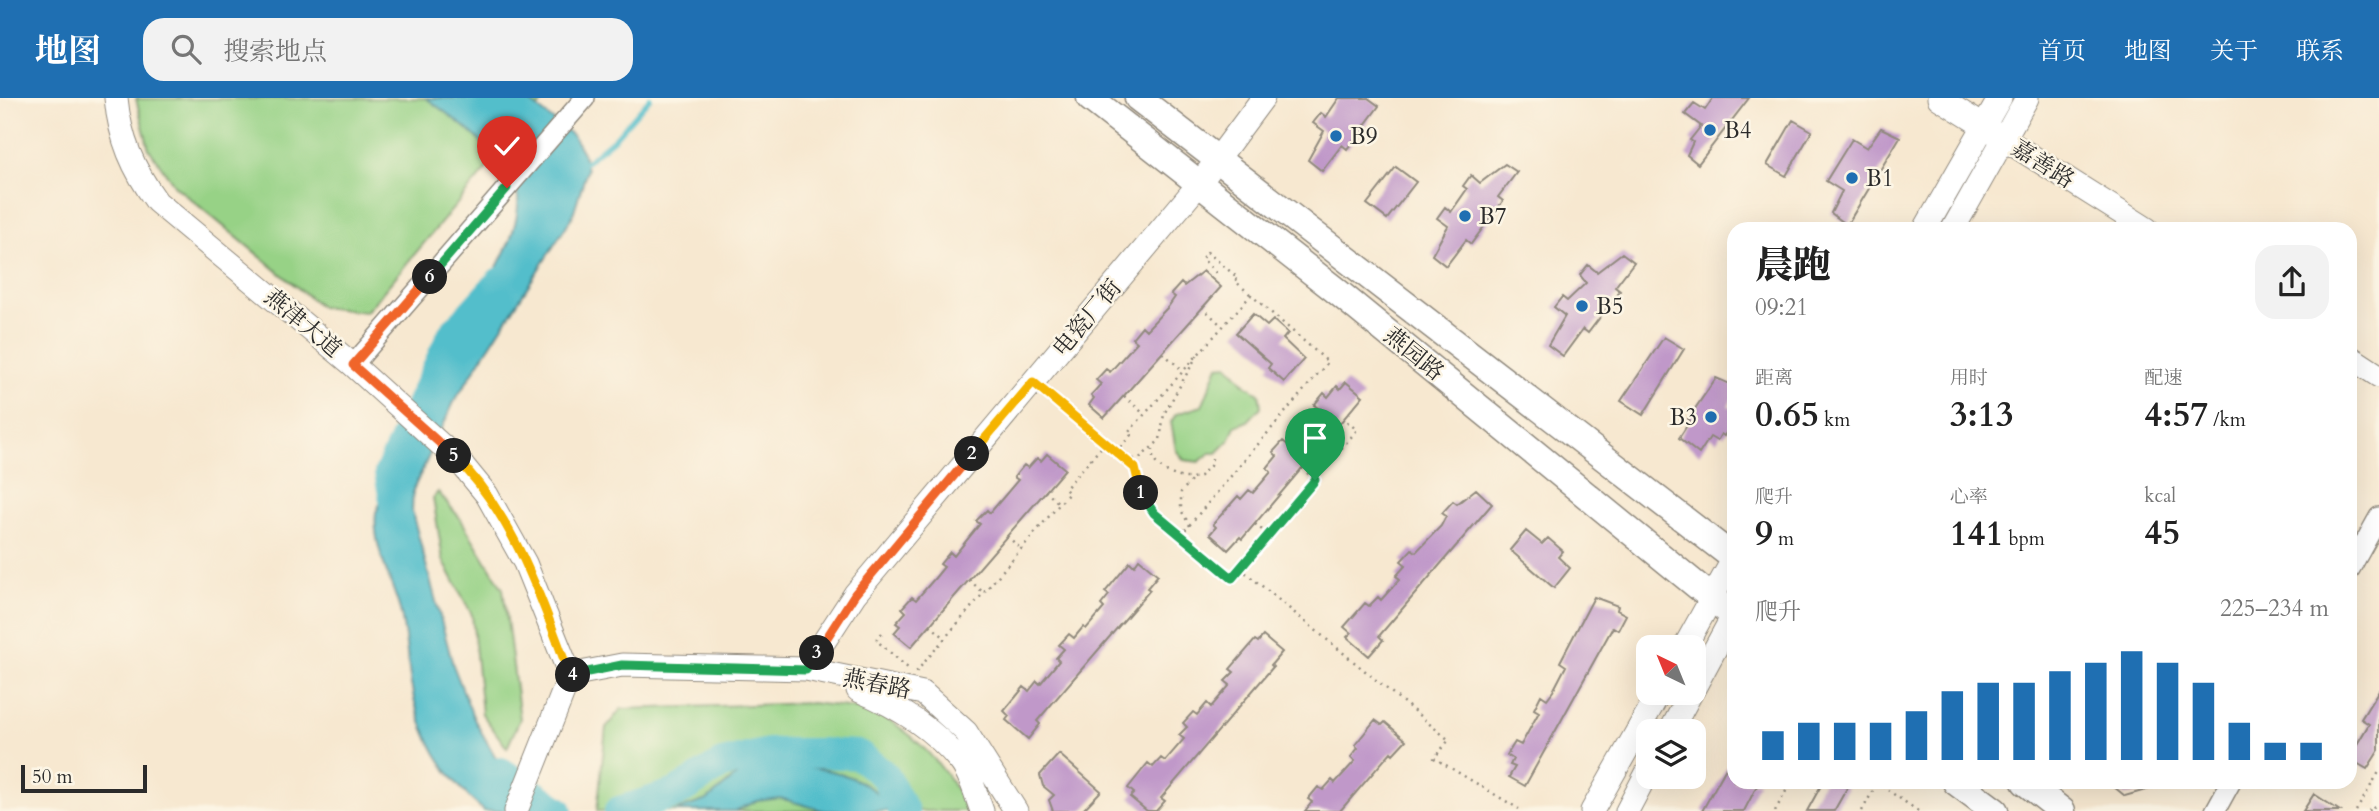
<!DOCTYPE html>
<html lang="zh">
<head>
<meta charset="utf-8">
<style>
	:root { --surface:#fff; --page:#f2f2f2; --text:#222; --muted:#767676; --accent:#1f6fb2 }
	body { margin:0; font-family:Cardo,"Noto Serif SC",serif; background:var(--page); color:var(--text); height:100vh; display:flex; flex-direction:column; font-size:26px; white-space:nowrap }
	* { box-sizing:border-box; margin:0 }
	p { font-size:23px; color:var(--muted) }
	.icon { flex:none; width:38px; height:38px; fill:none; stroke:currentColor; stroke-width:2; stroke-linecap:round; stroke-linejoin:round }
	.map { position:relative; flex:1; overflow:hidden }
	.side { position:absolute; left:1727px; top:124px; width:630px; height:567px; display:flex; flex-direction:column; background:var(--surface); border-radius:21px; box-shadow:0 7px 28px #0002 }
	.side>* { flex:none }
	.needle { width:46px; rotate:317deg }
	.controls { position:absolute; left:1636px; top:537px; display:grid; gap:14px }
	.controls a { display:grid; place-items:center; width:70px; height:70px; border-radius:14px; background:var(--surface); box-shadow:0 7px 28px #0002; font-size:35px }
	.scale { position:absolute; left:21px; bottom:18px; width:126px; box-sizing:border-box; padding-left:7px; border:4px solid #2b2b2b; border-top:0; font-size:19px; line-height:24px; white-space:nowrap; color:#2b2b2b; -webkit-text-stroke:5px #fcf5e5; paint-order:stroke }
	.pin { position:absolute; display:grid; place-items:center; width:60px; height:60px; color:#fff; margin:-72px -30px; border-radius:50% 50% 50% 0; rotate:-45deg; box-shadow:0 0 7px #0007 }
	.pin .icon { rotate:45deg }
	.km { position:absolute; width:35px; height:35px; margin:-18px; border-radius:50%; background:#222; color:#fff; font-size:19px; line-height:35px; text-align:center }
	.round { display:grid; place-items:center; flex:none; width:74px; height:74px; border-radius:21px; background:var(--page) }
	.head { display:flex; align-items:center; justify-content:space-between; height:119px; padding:0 28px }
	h1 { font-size:38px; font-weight:800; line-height:52px }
	.metrics { display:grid; grid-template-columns:repeat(3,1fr); gap:10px; height:119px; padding:7px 28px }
	.metrics div { display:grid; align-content:center }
	.metrics b { font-size:35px; font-weight:800 }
	.metrics small { font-size:19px; font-weight:400 }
	.metrics p { font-size:19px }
	.chart { height:196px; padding:14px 28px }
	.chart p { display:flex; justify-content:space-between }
	.chart svg { width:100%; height:126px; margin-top:7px; stroke:var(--accent); stroke-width:6 }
	header { display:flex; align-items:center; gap:42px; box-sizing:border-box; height:98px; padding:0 35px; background:var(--accent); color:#fff }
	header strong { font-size:33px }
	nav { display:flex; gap:38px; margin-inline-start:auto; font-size:24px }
	.search { width:490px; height:63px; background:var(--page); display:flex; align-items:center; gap:18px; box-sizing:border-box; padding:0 24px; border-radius:21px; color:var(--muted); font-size:26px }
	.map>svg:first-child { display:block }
	.green { fill:#97d286; stroke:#617e58; stroke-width:2 }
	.water { fill:#52becb; stroke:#3e747b; stroke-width:2 }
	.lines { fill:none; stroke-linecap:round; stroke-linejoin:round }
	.stream { stroke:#52becb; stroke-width:5 }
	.river { stroke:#52becb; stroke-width:30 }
	.building { fill:#c098c9 }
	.minor-casing { stroke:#918a7e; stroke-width:22 }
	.tertiary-casing { stroke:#918a7e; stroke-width:25 }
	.secondary-casing { stroke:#918a7e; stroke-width:29 }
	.path { stroke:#918a7e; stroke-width:2.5; stroke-dasharray:2 5; stroke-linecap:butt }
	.minor { stroke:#fff; stroke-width:19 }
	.tertiary { stroke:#fff; stroke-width:23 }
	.secondary { stroke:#fff; stroke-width:26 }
	.split-1-casing { stroke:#fff; stroke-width:14 }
	.split-2-casing { stroke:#fff; stroke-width:14 }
	.split-3-casing { stroke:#fff; stroke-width:14 }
	.split-4-casing { stroke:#fff; stroke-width:14 }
	.split-5-casing { stroke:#fff; stroke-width:14 }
	.split-6-casing { stroke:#fff; stroke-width:14 }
	.split-7-casing { stroke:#fff; stroke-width:14 }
	.split-1 { stroke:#22a559; stroke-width:9 }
	.split-2 { stroke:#f5b400; stroke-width:9 }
	.split-3 { stroke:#f0652b; stroke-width:9 }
	.split-4 { stroke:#22a559; stroke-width:9 }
	.split-5 { stroke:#f5b400; stroke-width:9 }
	.split-6 { stroke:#f0652b; stroke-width:9 }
	.split-7 { stroke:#22a559; stroke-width:9 }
	.poi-dot { fill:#1f6fb2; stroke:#fcf5e5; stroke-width:2.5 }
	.labels { text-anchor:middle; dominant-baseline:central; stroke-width:5; stroke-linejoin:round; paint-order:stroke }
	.poi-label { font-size:23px; fill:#2b2b2b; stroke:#fcf5e5; text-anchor:start }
	.street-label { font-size:23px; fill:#2b2b2b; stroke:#fcf5e5 }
</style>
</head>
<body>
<header>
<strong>地图</strong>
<div class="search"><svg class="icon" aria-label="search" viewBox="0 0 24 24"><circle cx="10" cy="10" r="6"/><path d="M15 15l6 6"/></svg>搜索地点</div>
<nav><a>首页</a><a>地图</a><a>关于</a><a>联系</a></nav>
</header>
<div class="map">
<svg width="2379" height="713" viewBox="0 0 2379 713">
	<rect width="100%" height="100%" fill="#fcf5e5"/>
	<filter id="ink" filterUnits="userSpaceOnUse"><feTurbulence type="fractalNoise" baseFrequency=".0143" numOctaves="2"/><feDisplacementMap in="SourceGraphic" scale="14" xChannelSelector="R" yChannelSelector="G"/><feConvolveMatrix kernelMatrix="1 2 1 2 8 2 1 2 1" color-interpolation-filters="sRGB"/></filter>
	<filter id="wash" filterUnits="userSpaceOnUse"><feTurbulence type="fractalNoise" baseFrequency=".00686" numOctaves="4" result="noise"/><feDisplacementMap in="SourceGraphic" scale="28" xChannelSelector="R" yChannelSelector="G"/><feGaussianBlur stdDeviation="1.57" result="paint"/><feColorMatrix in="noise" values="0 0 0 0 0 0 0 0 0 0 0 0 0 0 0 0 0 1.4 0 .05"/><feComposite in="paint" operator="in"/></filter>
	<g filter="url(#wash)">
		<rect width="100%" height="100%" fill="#f7e8d0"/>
		<path class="green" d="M546,0L366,214L321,209L175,88L149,51L136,1Z
			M1228,267L1247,288L1259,295L1261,309L1248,323L1235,328L1229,343L1217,355H1210L1199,364L1184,362L1176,352L1171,324L1176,316L1202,308L1218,268Z
			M438,394L460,420L503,491L520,621L507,650L482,616L472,517L443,462L433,400Z
			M813,605C831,608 855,608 872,614C910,629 953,675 966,713H597L606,630L621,611Z"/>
		<path class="water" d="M426,0H525L573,38L583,55L587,72L572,119L454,304L413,392L412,414L453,567L474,621L500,667L517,685L560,713H484C446,681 419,636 411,586C407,561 406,536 400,512C391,480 372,448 376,414L510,143C514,129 519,115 518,100C515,62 454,21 426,0Z
			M775,664C833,673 854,671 899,713H825L780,700L757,703L735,713H674L707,702L748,668Z"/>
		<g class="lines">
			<path class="stream" d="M580,69L615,40L650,0"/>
			<path class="river" d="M398,423L389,375L452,237L500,184
				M501,674L558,713
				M619,713L676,695L722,666L768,655H820L859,657L885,678L904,713"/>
		</g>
		<g id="blocks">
			<path class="building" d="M1339,0H1368L1379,8L1347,51L1342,47L1322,73L1308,62L1324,33L1313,25L1321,15L1326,19Z
				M1713,0H1749L1698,66L1687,57L1693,44L1690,42L1701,28L1685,16L1694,5L1705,12Z
				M1793,22L1812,33L1786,78L1767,67Z
				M1881,30L1900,39L1847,127L1831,115L1842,93L1826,83L1852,41L1867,50Z
				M1505,66L1517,74L1498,99L1503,103L1471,146L1466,142L1446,168L1432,157L1448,128L1437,120L1445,109L1451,114L1467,91L1463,88L1471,77L1480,85Z
				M1396,69L1416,84L1387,121L1367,106Z
				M1622,155L1634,164L1615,189L1620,193L1588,235L1583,231L1563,258L1548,247L1565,218L1554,209L1562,199L1567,203L1586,185L1580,177L1588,167L1597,174Z
				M1203,173L1221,189L1104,320L1089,307L1094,300L1091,297L1101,286L1096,282L1106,271L1110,274L1137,244L1132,240L1142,228L1146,232L1168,209L1175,199L1171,196L1181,185L1184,188Z
				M1253,216L1267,228L1273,222L1288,235L1283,241L1304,261L1284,284L1268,270L1271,266L1236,235Z
				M1664,239L1684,251L1643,317L1621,303Z
				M1716,280L1734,288V298L1728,308L1734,311V322L1724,338L1721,336L1717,343L1710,339L1699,356L1679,340L1690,323L1688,321Z
				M1346,284L1363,298L1242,441L1240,439L1228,452L1210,436L1216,429L1213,426L1238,398L1241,401L1249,392L1253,395L1271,374L1267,370L1277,358L1273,354L1283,343L1288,347L1318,310L1314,307L1324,295L1328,299L1337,288L1340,291Z
				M1047,356L1065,371L911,549L894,535L900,528L896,525L906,514L902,510L912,499L916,502L935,480L944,469L940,466L950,454L954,458L980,426L976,423L987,412L990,415L1018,382L1014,379L1024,367L1028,370L1037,360L1041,363Z
				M1476,391L1492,406L1379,538L1383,542L1369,558L1347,539L1351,535L1344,529L1365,505L1369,508L1378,499L1381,502L1400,481L1396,478L1406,467L1401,463L1412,451L1416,454L1441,428L1446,418L1442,415L1453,403L1457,406Z
				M1526,433L1542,446L1548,440L1563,453L1558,459L1570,470L1554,490L1510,452Z
				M1139,461L1158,477L1147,490L1150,492L1037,623L1040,626L1028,641L1006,622L1009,618L1004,613L1024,589L1029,593L1037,583L1040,586L1059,563L1056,560L1064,551L1059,547L1069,536L1074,540L1083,529L1086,531L1104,510L1101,507L1109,497L1105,494L1130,464L1134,468Z
				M1594,499L1618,508L1617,512L1626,517L1618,532L1613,529L1525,688L1509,679L1515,669L1510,667L1513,661L1507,657L1515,644L1521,647L1539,614L1534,611L1541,597L1547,601L1553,593L1566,568L1560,564Z
				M1263,538L1282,554L1271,567L1273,569L1161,700L1165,703L1156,713H1147L1130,699L1134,695L1128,690L1148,665L1153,669L1161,660L1165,663L1184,641L1179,637L1187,629L1183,625L1193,614L1197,617L1207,605L1211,609L1230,587L1225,583L1234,574L1230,571L1255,542L1258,544Z
				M2379,592V652L2367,671L2350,661V658L2369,626L2361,621Z
				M1375,622L1382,627L1385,624L1406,642L1393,656L1391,654L1340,713H1305L1312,704L1308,701L1318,689L1323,692L1332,682L1335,685L1355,663L1351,659L1358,650L1355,647Z
				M1059,656L1101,693L1082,713H1053L1049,702L1054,697L1043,688L1040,677Z
				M1734,656V684H1759L1744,713H1702Z
				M1823,684H1837L1847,690L1834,713H1807Z
				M2108,684H2159L2160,688L2125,698Z
				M2314,696L2340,713H2303Z"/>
		</g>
	</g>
	<g filter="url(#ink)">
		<use href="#blocks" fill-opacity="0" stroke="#918a7e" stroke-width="2"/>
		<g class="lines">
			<defs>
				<path id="minor" d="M353,267L585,0
					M2350,471L2379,419
					M2215,713L2231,684"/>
				<path id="tertiary" d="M116,0C120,41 133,71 157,104L353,267L460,364L487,397L525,465L570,577L516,713
					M1939,0L2147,131
					M1925,131L2000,0
					M1953,131L2027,0
					M2350,259L2379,278
					M1684,550L1734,460
					M806,571L855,496L1199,86L1263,0
					M570,577L622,567L806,571L923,595L966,634L1016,713
					M1694,590L1734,516
					M858,592C897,608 933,630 960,663C971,676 976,698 982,713
					M1670,634L1691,595
					M1592,713L1659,595
					M1627,713L1648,673"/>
				<path id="secondary" d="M1090,0L1334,191L1734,518
					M1138,0L1734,460
					M1956,684L1995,713
					M2025,684L2062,713"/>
			</defs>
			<use href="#minor" class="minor-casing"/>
			<use href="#tertiary" class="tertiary-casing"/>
			<use href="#secondary" class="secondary-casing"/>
			<path class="path" d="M1216,175L1202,160L1207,154L1238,180L1235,183L1251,197
				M1202,209L1221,227
				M1163,255L1182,272
				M1048,297L1134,370L1142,398L1154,415L1232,480L1357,332L1344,321
				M1124,298L1144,316
				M1153,351V362C1166,376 1182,384 1200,378L1210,368L1213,357
				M1116,354L1131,337L1128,335L1251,197L1328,264L1180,438
				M1126,363L1141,359L1160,342L1164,316L1198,256
				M1302,370L1315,382
				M1045,393L1060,406
				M1255,426L1268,437
				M1190,428L1181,412V394L1193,381
				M1007,438L1021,451
				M1240,470L1449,642L1434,660L1519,711
				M969,482L984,495
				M930,527L945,540
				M882,535L876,542L909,571
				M916,574L1069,395L1065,391L1105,345
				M1876,684L1918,713
				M1775,713L1791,684
				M1862,713L1877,685
				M2356,713L2379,674
				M2369,713L2372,708L2377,713"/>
			<use href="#minor" class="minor"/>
			<use href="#tertiary" class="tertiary"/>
			<use href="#secondary" class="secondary"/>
		</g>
	</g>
	<g class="lines" filter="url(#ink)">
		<defs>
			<path id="split-1" d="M1141,395L1154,415L1232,480L1315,382"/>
			<path id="split-2" d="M972,356L1033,284L1135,370L1141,395"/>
			<path id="split-3" d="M817,555L855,496L972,356"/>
			<path id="split-4" d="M573,577L622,567L806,572L817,555"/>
			<path id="split-5" d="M454,358C513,415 542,502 570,578L573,577"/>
			<path id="split-6" d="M430,179L353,267L454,358"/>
			<path id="split-7" d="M430,179L507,90"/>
		</defs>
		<use href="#split-1" class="split-1-casing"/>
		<use href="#split-2" class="split-2-casing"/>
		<use href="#split-3" class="split-3-casing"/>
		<use href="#split-4" class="split-4-casing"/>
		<use href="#split-5" class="split-5-casing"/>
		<use href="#split-6" class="split-6-casing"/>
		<use href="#split-7" class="split-7-casing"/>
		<use href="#split-1" class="split-1"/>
		<use href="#split-2" class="split-2"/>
		<use href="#split-3" class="split-3"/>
		<use href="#split-4" class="split-4"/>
		<use href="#split-5" class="split-5"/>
		<use href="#split-6" class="split-6"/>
		<use href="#split-7" class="split-7"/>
	</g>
	<g class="poi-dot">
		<circle cx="1710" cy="32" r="7"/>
		<circle cx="1336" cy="38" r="7"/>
		<circle cx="1852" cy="80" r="7"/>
		<circle cx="1465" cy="118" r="7"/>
		<circle cx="1582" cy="208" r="7"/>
		<circle cx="1711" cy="319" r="7"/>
	</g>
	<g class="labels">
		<g class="poi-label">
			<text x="1724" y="32">B4</text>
			<text x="1350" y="38">B9</text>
			<text x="1866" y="80">B1</text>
			<text x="1479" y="118">B7</text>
			<text x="1596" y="208">B5</text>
			<text x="1697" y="319" text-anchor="end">B3</text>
		</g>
		<g class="street-label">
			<text transform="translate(2043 66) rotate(32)">嘉善路</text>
			<text transform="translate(1087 220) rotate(-50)">电瓷厂街</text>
			<text transform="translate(303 225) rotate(40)">燕津大道</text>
			<text transform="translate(1414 256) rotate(39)">燕园路</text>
			<text transform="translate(877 586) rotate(11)">燕春路</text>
		</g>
	</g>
</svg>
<div class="controls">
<a><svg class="needle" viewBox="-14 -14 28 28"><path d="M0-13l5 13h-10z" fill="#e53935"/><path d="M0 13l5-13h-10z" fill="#767676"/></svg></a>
<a><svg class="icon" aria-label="layers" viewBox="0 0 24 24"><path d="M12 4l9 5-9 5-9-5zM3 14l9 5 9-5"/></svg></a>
</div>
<div class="scale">50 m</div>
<div class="pin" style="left:1315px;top:382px;background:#1e9e55"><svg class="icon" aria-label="arrive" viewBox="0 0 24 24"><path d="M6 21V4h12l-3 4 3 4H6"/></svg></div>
<div class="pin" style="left:507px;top:90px;background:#d93025"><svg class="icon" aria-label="check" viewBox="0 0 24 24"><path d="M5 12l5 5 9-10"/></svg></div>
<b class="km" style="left:1141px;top:395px">1</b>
<b class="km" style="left:972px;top:356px">2</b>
<b class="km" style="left:817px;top:555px">3</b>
<b class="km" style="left:573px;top:577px">4</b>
<b class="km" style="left:454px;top:358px">5</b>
<b class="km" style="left:430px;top:179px">6</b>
<section class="side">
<div class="head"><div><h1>晨跑</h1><p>09:21</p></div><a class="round"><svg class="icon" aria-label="share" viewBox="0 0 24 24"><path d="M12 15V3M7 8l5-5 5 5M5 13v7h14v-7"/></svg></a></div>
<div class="metrics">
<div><p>距离</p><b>0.65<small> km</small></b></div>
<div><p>用时</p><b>3:13</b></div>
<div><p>配速</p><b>4:57<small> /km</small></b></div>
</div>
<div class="metrics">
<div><p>爬升</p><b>9<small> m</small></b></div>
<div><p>心率</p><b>141<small> bpm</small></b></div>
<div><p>kcal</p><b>45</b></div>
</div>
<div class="chart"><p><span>爬升</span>225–234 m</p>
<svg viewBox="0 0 160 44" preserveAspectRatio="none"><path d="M5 44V34M15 44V31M25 44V31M35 44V31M45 44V27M55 44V20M65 44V17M75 44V17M85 44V13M95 44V10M105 44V6M115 44V10M125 44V17M135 44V31M145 44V38M155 44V38"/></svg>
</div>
</section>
</div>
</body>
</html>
